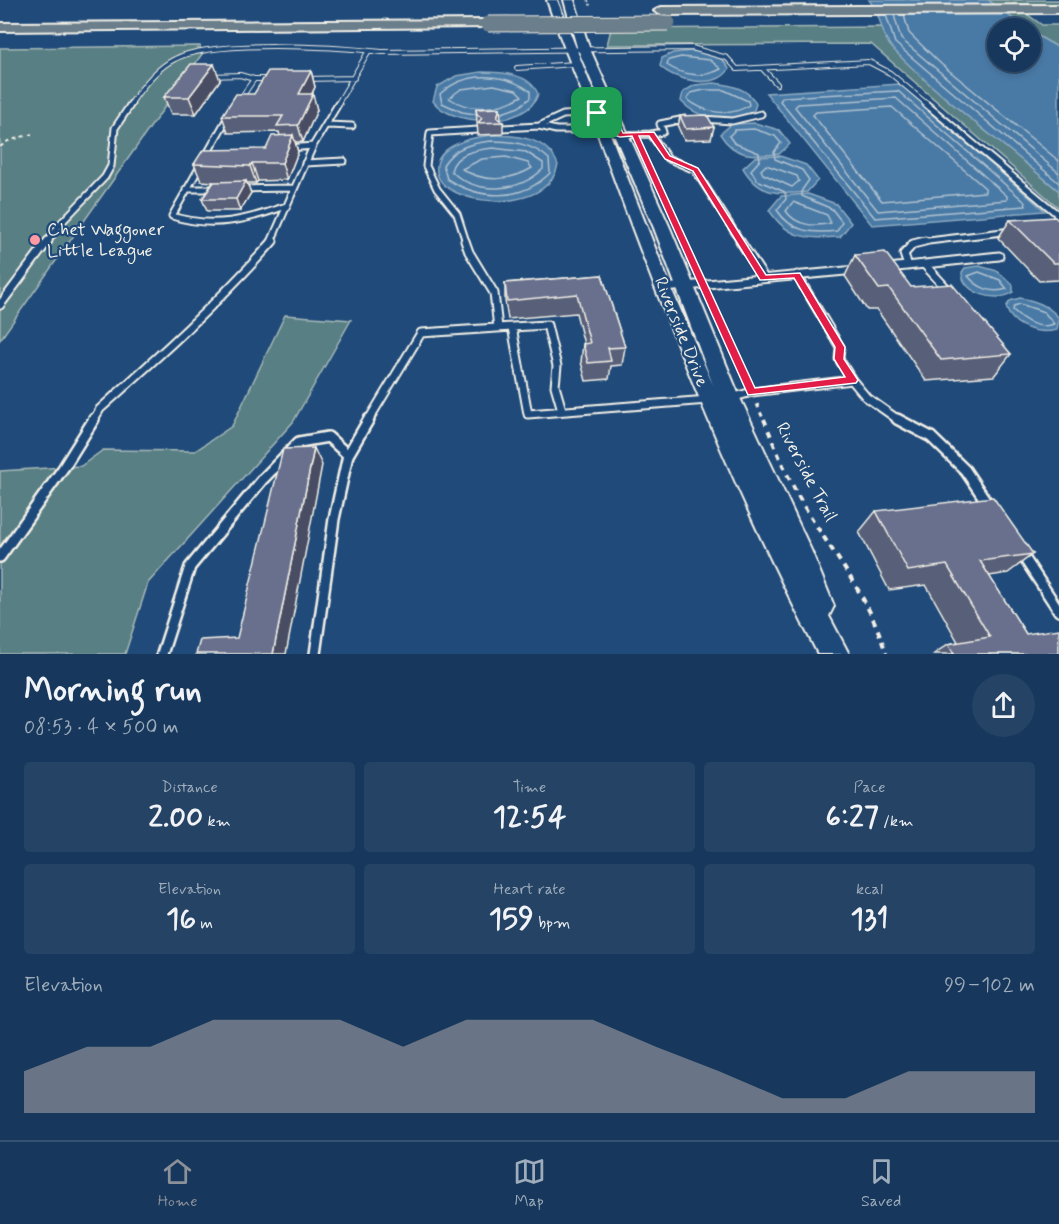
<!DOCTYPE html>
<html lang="en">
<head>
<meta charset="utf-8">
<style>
	:root { --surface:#17385c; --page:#244365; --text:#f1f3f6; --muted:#9eacbb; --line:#365272; --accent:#8c9099 }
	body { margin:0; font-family:Mynerve,sans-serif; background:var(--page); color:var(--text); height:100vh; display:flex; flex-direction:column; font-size:22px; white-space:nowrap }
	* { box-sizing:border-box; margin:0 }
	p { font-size:20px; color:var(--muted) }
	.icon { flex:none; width:33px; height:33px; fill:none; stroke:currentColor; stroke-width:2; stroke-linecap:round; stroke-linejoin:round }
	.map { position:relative; height:654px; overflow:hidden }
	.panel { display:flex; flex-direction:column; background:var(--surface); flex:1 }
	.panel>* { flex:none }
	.fabs { position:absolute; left:987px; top:18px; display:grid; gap:12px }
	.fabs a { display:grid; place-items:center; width:54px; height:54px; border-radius:50%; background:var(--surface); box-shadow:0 3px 9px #0003,0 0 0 2px var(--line); font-size:30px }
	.pin { position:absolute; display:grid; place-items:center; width:51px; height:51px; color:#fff; margin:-26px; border-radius:12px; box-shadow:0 3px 9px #0006 }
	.round { display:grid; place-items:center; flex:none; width:63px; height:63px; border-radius:32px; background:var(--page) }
	.overview { display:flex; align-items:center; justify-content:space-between; height:102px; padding:0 24px }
	h1 { font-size:33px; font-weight:700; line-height:45px }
	.figures { display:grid; grid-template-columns:repeat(3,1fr); gap:9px; height:102px; padding:6px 24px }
	.figures div { display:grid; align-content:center; border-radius:6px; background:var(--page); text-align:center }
	.figures b { font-size:30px; font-weight:700 }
	.figures small { font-size:16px; font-weight:400 }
	.figures p { font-size:16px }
	.chart { height:168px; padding:12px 24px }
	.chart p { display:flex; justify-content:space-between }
	.chart svg { width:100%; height:108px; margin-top:6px; fill:var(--accent); opacity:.7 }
	.dock { display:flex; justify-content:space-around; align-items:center; height:84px; border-top:2px solid var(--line); background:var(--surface); font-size:16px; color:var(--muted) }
	.dock a { display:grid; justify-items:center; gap:3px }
	.dock .on { color:var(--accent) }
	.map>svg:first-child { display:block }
	.green { fill:#597f84; stroke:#a6b8b6; stroke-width:1.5 }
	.water { fill:#497aa6; stroke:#8daac0; stroke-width:1.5 }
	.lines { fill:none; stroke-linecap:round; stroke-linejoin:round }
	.shore { stroke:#b0c1ce; stroke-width:1.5 }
	.lane-far3-casing { stroke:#f4f1e8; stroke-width:6 }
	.lane-far2-casing { stroke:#f4f1e8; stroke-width:9 }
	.lane-far1-casing { stroke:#f4f1e8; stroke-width:11 }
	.lane-casing { stroke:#f4f1e8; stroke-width:14 }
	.secondary-casing { stroke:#f4f1e8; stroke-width:4 }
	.highway-casing { stroke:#f4f1e8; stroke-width:4 }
	.path-far3 { stroke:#f4f1e8; stroke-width:1.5; stroke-dasharray:2 2; stroke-linecap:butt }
	.path-far2 { stroke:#f4f1e8; stroke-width:2; stroke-dasharray:4 4; stroke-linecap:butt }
	.path-far1 { stroke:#f4f1e8; stroke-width:3; stroke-dasharray:4.5 4.5; stroke-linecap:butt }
	.path { stroke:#f4f1e8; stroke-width:4; stroke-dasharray:6 6; stroke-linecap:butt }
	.lane-far3 { stroke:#1f4a7a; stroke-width:4 }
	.lane-far2 { stroke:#1f4a7a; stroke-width:5 }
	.lane-far1 { stroke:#1f4a7a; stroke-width:7 }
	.lane { stroke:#1f4a7a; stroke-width:9 }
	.secondary { fill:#1f4a7a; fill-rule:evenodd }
	.highway { fill:#6b7e8b; fill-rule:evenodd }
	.highway-bridge-casing { stroke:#f4f1e8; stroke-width:17; stroke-linecap:butt }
	.highway-bridge { stroke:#6b7e8b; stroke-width:15 }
	.wall { fill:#596079; stroke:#f4f1e8; stroke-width:1.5 }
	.shaded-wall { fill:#494e63; stroke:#f4f1e8; stroke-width:1.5 }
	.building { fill:#68708d; stroke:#f4f1e8; stroke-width:1.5 }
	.route { fill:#e11d48; stroke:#fff; stroke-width:1.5; fill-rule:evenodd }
	.poi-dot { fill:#ff9aa2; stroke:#1f4a7a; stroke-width:2 }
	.labels { text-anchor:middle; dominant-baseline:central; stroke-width:4.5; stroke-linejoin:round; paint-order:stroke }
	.poi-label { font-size:18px; fill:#f4f1e8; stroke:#1f4a7a; text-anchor:start }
	.street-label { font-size:18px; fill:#f4f1e8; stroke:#1f4a7a }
</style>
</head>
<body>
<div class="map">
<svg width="1059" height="654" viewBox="0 0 1059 654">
	<rect width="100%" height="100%" fill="#1f4a7a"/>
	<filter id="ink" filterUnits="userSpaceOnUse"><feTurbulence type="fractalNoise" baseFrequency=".0167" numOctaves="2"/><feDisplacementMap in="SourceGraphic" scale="12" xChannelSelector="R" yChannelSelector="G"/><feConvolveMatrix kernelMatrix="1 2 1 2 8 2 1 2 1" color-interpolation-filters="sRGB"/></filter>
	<g filter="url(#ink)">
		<path class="green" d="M988,0H1059V4H1013L1042,25H1059V48L1031,32L1030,28H1025Z
			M884,27L997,139L1059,191V208L871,44L607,45L611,29Z
			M200,46L202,54L0,340V48Z
			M285,315L351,320L293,422L148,583L125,654H0V471L81,466L103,450L195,451L232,426Z"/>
		<path class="water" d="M869,0H988L1025,28H998V62H1030L1031,32L1059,48V191C1004,144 943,101 893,49C880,36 883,16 869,0Z
			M691,51C705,52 723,54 729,69C717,91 673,80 660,66L662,58L673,53Z
			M481,72C501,72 530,73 538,94C528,129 451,127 433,101L437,87L456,76Z
			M714,83C730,85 749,88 756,104L754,110C733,125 698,120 681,101L683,92L695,85Z
			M900,84L1045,211L872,225L766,93Z
			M755,123L779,130L790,144L779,154C753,156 735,158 720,134L732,124Z
			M492,135C518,135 548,138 558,165C549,206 485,207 455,192C447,188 438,181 437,172C433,145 473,137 492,135Z
			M780,156L806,165L818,180L807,192C777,194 760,196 743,168L755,157Z
			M808,194L836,204L851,223L840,237C806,239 788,239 769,210L781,196Z
			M979,266L997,271L1013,285V292C998,304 961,293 962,272L965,268Z
			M1020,298C1036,301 1048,305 1059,318L1057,330C1038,335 1012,327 1006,307L1010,301Z"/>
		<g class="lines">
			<path class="shore" d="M886,15L895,43L1059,183
				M894,15L901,39L1059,173
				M904,15L909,33L941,64L1059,161
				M681,57L710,60L721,69C704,78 683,76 667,65L669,60Z
				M494,85L516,90L522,96C500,109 471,113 449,98L461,89Z
				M704,90H724L748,101L749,105C730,118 704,113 687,99L691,93Z
				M898,91L1025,202L1026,206L875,218L780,101L783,97Z
				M896,98L1007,196V200L878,211L795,107L798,104Z
				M892,107L985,188V192L882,201L813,115L816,112Z
				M475,114L462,112L442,103L440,94C465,71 503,72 530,91V98L519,107L502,113
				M754,129L775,136L781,143L774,152L775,159L802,170L809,180L802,190V196L832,209L842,222L837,231C813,234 791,232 777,210L786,199L785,192L757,180L751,170L760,160L759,153L734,143L729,136L735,130Z
				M492,141C513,141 533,144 549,159L550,173C521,202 480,200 447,179L443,165C454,147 472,143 492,141Z
				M493,148L526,152L543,163V169C518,193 476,195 451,171C455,152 477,150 493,148Z
				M506,157L528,163L532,168C510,181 484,183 462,169L482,159Z
				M766,165L797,176L799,181L792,187L763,174L761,170Z
				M793,202L827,215L831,223C815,227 796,226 786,211Z
				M979,272L1000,280L1007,289C992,294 978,288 968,276Z
				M1020,304L1044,312L1054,324C1038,330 1024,321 1013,310L1014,306Z"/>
			<defs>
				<path id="lane-far3" d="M517,68L575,64
					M762,68L777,84
					M211,76L240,75L254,79
					M306,79L354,78
					M239,101L254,79H270
					M130,105C141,88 156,68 175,59C211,39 338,47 382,52L692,48L727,58L737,69L869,62L890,73L928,105
					M337,105L368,52"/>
				<path id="lane-far2" d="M926,104L1056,213L1057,221L1053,224
					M611,112L563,115L539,126L556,130H603L620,135L651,134
					M229,115L172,216C213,229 247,220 286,206
					M685,119L660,124L663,132L651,134L667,158L695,170L741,242
					M702,119L732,121L761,114
					M327,125L352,126
					M502,128L539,126
					M289,148L313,146L338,104
					M305,163L344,161
					M186,189H217
					M240,189L294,188
					M47,242L62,222L105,177L111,166L115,128L131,104
					M271,242L313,146
					M466,242L457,214L437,189L426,166L430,133L478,130
					M920,242L1011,231"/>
				<path id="lane-far1" d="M465,241L469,252L494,293L498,328
					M740,241L764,278
					M924,264L949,291
					M908,266L904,254L913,244L925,241
					M888,268L999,256
					M797,275L840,347L839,359L852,380
					M664,288L856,270
					M0,305L48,241
					M512,327L547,325L557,366L555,386L562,410
					M731,398L752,392L852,380L866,397L900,421
					M93,421L100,409C160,355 220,301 273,241
					M368,421L421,333L512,327L528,414L708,400"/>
				<path id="lane" d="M897,419L931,437L965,470L988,504
					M1021,553L1059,611
					M0,557L64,467L94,419
					M162,654L190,567L263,479L299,442L328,437L348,455
					M315,654L334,519L348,455L369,419"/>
				<path id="secondary" d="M547,0H557L671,288L713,385L654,228L577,47L564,0H574L589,47L670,228L740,398L811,550L834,606L829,616L849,654H818C729,482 659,305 594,123C579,82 561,42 547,0Z"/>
				<path id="highway" d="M1059,5V13L661,15L654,11L661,7Z
					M488,20L493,21V27L0,31V23Z"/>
			</defs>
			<use href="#lane-far3" class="lane-far3-casing"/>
			<use href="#lane-far2" class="lane-far2-casing"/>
			<use href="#lane-far1" class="lane-far1-casing"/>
			<use href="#lane" class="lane-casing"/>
			<use href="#secondary" class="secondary-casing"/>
			<use href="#highway" class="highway-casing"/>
			<path class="path-far3" d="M588,0L591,7"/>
			<path class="path-far2" d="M0,147L8,141L32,134"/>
			<path class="path-far1" d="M708,294L747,381
				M757,404L764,421"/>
			<path class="path" d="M764,419C777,452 790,485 809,514C838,561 871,600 886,654"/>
			<use href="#lane-far3" class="lane-far3"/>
			<use href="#lane-far2" class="lane-far2"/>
			<use href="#lane-far1" class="lane-far1"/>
			<use href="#lane" class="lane"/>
			<use href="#secondary" class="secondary"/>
			<use href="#highway" class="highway"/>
			<defs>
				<path id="highway-bridge" d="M488,24L668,23"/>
			</defs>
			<use href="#highway-bridge" class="highway-bridge-casing"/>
			<use href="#highway-bridge" class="highway-bridge"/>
		</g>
		<path class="wall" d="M311,71L315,87L312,94L317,110L303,142H295L298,152L287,180L258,181L256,183H247L251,193L240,211H207L202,199L213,182L201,181L194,164L266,149L280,136L279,132L228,133L222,116L254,94Z
			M220,80L196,114H171L164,97Z
			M500,108V120L503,122V134L478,135L476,109Z
			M680,116L714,127L711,139L684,140L678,127Z
			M1010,220L1059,221V280L1039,281L998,238Z
			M855,255L911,287L1011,354L994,376L926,381L877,310H867L845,276Z
			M602,275L625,347L622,365L611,366L609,379L586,381L581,362L583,344H584L576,313L508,319L505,301V283Z
			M876,511L1033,554L1008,573L989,576L1026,634L1059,654H934L948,644L958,642L926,585L889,590L859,532Z"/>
		<path class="shaded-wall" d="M214,64L220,80L196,114L189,97Z
			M311,71L315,87L304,110L299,94Z
			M313,94L317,110L303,142L298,125Z
			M500,108L501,119L500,122L497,117Z
			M293,135L298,152L287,180L282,163Z
			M252,163L258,181L256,183L250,166Z
			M246,181L251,193L240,211L236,199Z
			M314,448L322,465L286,654H273Z"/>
		<path class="building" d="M191,64H214L189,97H164Z
			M268,71H311L299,94H313L298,125L277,126L283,116H222L236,94H254Z
			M500,108L497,117L503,122L478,123L482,118L477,114L476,109Z
			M707,115L714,127L686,129L680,116Z
			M293,135L282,163H252L250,166L194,164L203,150L266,149L272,136Z
			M246,181L236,199H202L214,182Z
			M1055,217L1059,221V263H1053L1010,220Z
			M885,252L911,287L952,284L1011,354L941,360L889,288L879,289L855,255Z
			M602,275L625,347L608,348L611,361L588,363L583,344L590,343L577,294L507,301L505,283Z
			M314,448L273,654H196L200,640L237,638L283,449Z
			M993,497L1033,554L980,561L1026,634L1059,629V654H954L948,644L990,637L947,565L908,571L876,511Z"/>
	</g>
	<path class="route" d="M613,111L623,133L654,132L670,156L698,168L766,275L800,273L845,347L844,359L858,380L856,383L748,395L632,136L620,137L599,130L594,112ZM609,114L615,131L606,129L601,115ZM639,136H649L665,159L693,171L760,280L794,278L835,347L834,359L845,377L755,388Z"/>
	<circle class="poi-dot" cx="35" cy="240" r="6"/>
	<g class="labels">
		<g class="poi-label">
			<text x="47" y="230">Chet Waggoner<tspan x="47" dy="21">Little League</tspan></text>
		</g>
		<g class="street-label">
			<text transform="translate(681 332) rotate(68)">Riverside Drive</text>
			<text transform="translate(806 472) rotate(62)">Riverside Trail</text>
		</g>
	</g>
</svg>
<div class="fabs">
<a><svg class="icon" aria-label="locate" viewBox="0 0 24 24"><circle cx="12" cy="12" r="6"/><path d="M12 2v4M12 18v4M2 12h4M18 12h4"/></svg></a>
</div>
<div class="pin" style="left:597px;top:113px;background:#1e9e55"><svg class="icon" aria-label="arrive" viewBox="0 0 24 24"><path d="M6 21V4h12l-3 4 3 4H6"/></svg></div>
</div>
<section class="panel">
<div class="overview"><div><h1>Morning run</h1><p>08:53 · 4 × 500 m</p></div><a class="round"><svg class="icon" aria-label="share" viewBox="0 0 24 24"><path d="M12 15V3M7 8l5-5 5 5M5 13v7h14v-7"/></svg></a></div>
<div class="figures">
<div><p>Distance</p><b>2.00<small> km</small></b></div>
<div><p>Time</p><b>12:54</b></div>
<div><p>Pace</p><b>6:27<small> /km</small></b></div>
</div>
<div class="figures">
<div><p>Elevation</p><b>16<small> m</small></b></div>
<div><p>Heart rate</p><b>159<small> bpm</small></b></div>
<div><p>kcal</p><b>131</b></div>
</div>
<div class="chart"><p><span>Elevation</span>99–102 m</p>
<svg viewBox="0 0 160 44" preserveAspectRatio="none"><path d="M0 44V27L10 17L20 17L30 6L40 6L50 6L60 17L70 6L80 6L90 6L100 17L110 27L120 38L130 38L140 27L150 27L160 27V44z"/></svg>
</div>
</section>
<nav class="dock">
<a class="on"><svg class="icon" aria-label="home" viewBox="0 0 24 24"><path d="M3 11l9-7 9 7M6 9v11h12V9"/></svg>Home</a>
<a><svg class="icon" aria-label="map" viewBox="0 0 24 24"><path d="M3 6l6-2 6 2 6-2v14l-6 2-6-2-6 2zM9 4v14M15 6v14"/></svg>Map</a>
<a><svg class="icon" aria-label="saved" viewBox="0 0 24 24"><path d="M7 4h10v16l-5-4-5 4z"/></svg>Saved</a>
</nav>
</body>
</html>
